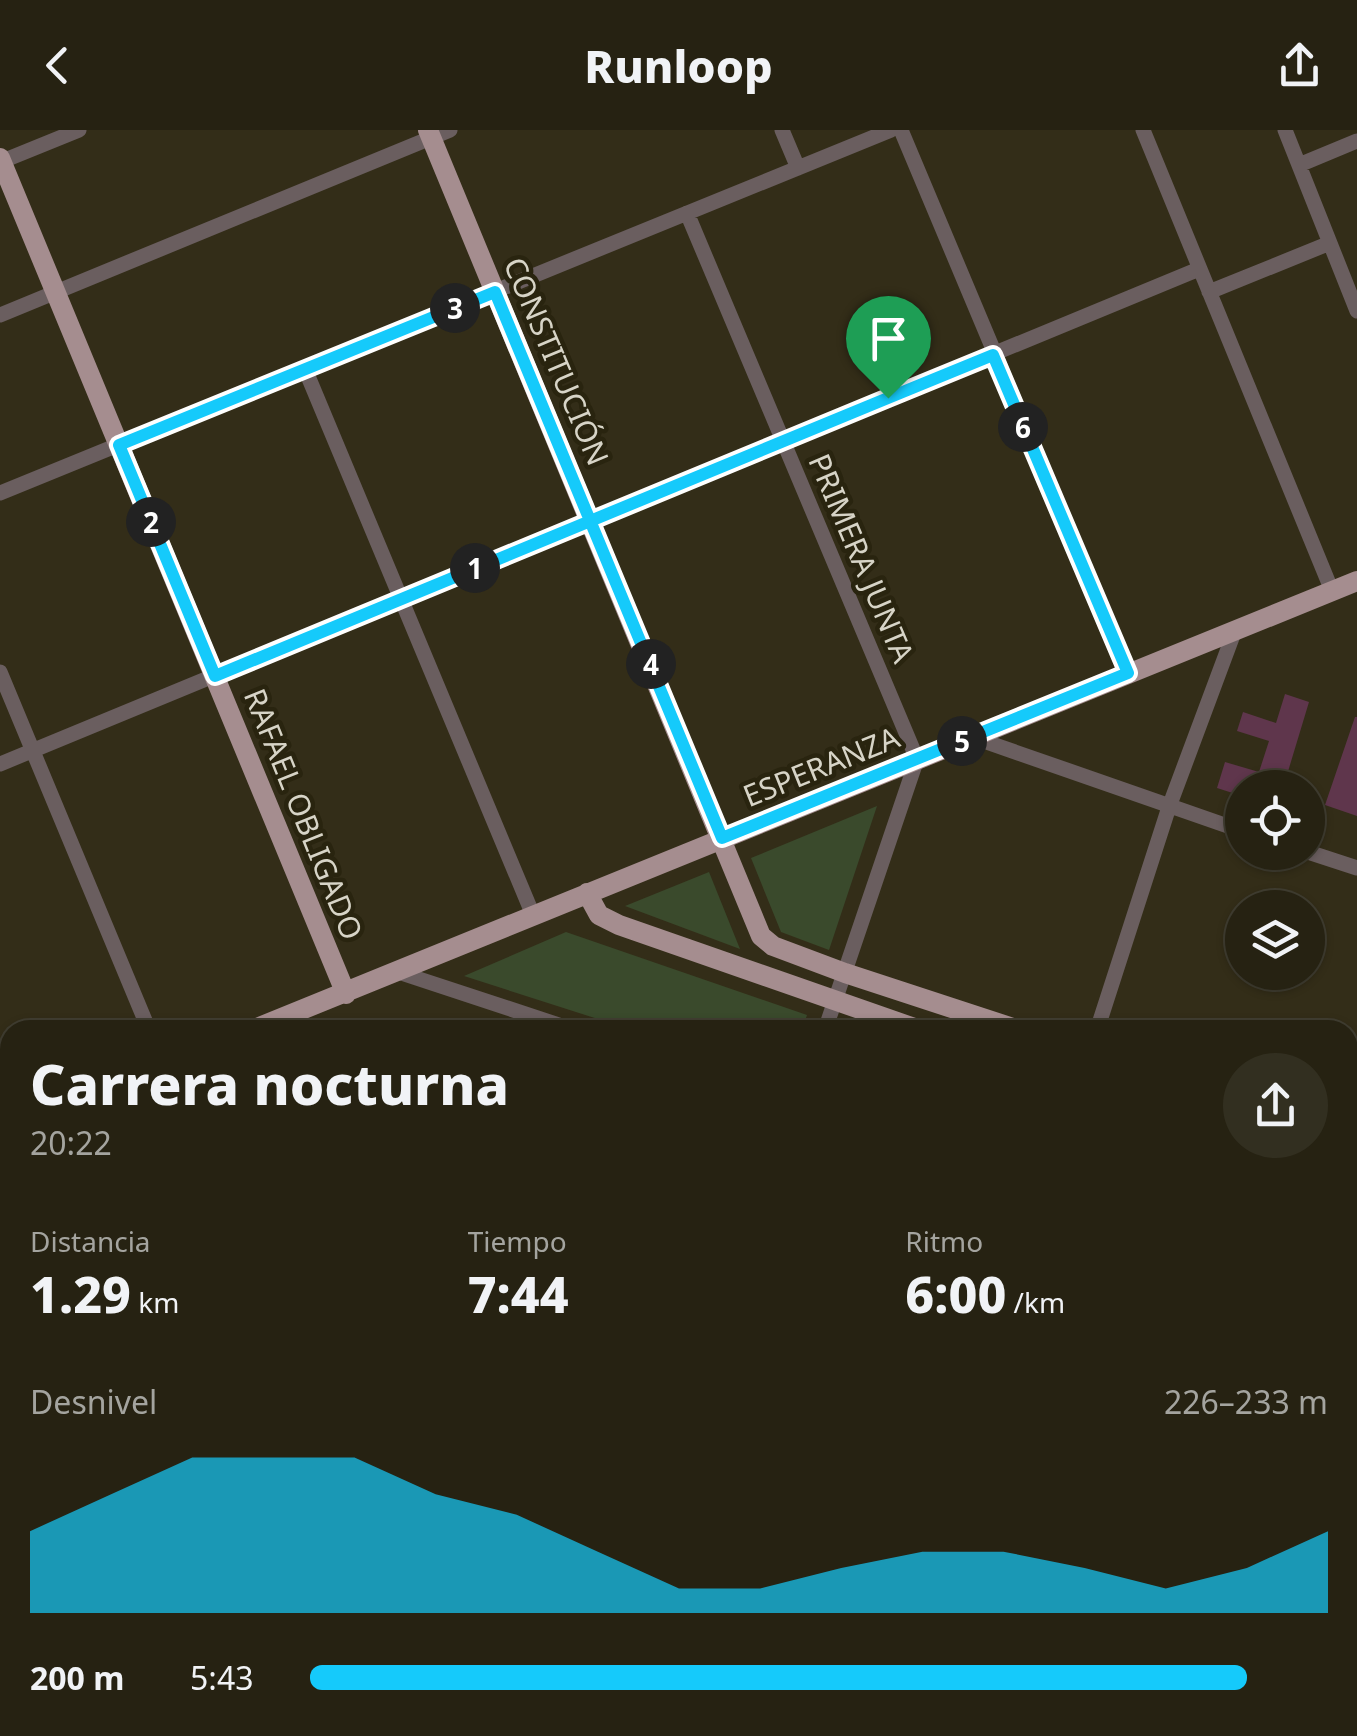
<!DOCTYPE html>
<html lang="es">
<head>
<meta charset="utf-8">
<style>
	:root { --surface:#262212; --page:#322f20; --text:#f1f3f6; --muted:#a4a49f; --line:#423f32; --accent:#15cafb }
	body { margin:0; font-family:"Noto Sans",sans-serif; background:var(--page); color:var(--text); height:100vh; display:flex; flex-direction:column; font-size:38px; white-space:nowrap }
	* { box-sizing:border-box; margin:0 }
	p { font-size:32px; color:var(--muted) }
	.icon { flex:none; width:55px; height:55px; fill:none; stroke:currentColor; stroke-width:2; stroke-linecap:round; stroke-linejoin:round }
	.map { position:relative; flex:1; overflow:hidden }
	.drawer { position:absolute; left:0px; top:890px; width:1358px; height:718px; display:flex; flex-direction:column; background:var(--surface); border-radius:30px 30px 0 0; box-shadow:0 2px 8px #0004,0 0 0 2px var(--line) }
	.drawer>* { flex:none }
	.controls { position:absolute; left:1225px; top:640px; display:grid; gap:20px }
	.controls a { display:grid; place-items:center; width:100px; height:100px; border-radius:50%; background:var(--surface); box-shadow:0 2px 8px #0004,0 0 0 2px var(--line); font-size:50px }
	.pin { position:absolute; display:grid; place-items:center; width:85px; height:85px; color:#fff; margin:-102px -42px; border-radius:50% 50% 50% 0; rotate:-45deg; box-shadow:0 0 10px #0007 }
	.pin .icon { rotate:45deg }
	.km { position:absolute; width:50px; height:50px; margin:-25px; border-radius:50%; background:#222; color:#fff; font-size:28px; line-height:50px; text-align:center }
	.round { display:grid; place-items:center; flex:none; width:105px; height:105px; border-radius:52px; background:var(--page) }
	.summary { display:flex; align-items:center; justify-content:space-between; height:170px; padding:0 30px }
	h1 { font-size:55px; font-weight:800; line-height:75px }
	.figures { display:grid; grid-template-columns:repeat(3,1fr); gap:15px; height:170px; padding:10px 30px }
	.figures div { display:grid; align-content:center }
	.figures b { font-size:50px; font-weight:800 }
	.figures small { font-size:28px; font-weight:400 }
	.figures p { font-size:28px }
	.chart { height:280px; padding:20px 30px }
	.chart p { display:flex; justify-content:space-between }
	.chart svg { width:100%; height:180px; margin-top:10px; fill:var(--accent); opacity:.7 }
	ul { padding:0 30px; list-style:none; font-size:32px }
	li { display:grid; grid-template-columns:160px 120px 1fr; align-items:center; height:75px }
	li i { height:25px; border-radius:12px; background:var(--accent) }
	header { display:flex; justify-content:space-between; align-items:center; height:130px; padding:0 30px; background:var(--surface); font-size:45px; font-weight:800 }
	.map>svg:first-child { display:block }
	.green { fill:#3a4a2c }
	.building { fill:#5f364c }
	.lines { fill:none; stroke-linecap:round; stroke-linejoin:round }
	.minor { stroke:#6a5e5f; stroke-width:15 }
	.major { stroke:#a58d8f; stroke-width:20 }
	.route-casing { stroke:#fff; stroke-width:20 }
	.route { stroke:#15cafb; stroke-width:12 }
	.labels { text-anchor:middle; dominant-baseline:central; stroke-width:9; stroke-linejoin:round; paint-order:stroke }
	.street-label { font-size:30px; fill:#d7d4c7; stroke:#29240f }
</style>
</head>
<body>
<header><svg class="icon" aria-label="back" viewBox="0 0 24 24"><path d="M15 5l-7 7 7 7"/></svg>Runloop<svg class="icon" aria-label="share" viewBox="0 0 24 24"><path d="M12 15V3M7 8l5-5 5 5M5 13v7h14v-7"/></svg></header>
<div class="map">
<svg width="1357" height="1606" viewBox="0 0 1357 1606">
	<rect width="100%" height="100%" fill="#332d18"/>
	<path class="green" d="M877,676L829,820L781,802L751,728Z
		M709,742L740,819L625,776Z
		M566,802L807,885L802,900H632L464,846Z"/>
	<path class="building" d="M1285,564L1309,572L1283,658H1242V666L1217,658L1225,632L1259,642L1269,611L1237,601L1243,582L1276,593Z
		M1355,587H1357V686L1325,675Z"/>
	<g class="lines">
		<path class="minor" d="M782,0L798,38
			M901,0L1129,543
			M1143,0L1332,461
			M1285,0L1357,181
			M0,32L79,0
			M1299,35L1357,11
			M687,83L917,629L825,900
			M1209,162L1330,113
			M0,185L450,0
			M305,239L533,785
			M0,363L891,0
			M0,542L149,900
			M972,607L1242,701
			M0,634L1199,139
			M1308,722L1357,738
			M401,843L574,900
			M1097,900L1169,677L1235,500
			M1348,968L1357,939
			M0,1158L10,1161
			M0,1296L10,1299
			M1348,1326L1357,1329
			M0,1440L10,1443
			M475,1598L501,1606
			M1332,1598L1357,1606
			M34,1606L37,1598
			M306,1606L309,1598
			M589,1606L592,1598
			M865,1606L868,1598
			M1135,1606L1138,1598"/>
		<path class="major" d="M428,0L761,806L773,816L845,843L1019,900
			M0,28L346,864
			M587,763L599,785L619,795L920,900
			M252,900L1357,451
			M0,1003L10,999
			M1348,1009L1357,1012
			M1348,1046L1357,1049"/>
	</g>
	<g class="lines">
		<defs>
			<path id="route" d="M888,268C663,360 439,453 215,546L119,315L495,162L722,708L1128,543L993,225L888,268"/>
		</defs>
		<use href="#route" class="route-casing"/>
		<use href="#route" class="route"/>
	</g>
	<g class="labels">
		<g class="street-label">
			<text transform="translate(557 231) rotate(67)">CONSTITUCIÓN</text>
			<text transform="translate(862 428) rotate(67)">PRIMERA JUNTA</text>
			<text transform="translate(821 636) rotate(-22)">ESPERANZA</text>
			<text transform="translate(304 684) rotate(68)">RAFAEL OBLIGADO</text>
		</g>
	</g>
</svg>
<div class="controls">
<a><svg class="icon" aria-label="locate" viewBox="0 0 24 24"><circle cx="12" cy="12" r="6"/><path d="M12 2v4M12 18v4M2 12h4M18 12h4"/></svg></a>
<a><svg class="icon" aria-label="layers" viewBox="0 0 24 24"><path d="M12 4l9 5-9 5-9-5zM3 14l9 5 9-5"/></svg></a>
</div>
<div class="pin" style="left:888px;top:268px;background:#1e9e55"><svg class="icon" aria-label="arrive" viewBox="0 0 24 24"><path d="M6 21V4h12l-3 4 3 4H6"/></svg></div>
<b class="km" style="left:475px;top:438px">1</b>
<b class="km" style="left:151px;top:392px">2</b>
<b class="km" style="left:455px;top:178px">3</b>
<b class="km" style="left:651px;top:534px">4</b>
<b class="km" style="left:962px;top:611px">5</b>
<b class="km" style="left:1023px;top:297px">6</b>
<section class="drawer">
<div class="summary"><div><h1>Carrera nocturna</h1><p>20:22</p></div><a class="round"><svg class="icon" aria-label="share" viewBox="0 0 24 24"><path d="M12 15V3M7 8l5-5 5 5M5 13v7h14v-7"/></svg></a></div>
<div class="figures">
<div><p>Distancia</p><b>1.29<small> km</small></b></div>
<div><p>Tiempo</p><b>7:44</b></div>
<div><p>Ritmo</p><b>6:00<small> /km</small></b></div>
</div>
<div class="chart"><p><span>Desnivel</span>226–233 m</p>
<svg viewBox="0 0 160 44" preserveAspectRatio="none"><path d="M0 44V24L10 15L20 6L30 6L40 6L50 15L60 20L70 29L80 38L90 38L100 33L110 29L120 29L130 33L140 38L150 33L160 24V44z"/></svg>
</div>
<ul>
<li><b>200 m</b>5:43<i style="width:92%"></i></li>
</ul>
</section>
</div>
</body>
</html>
